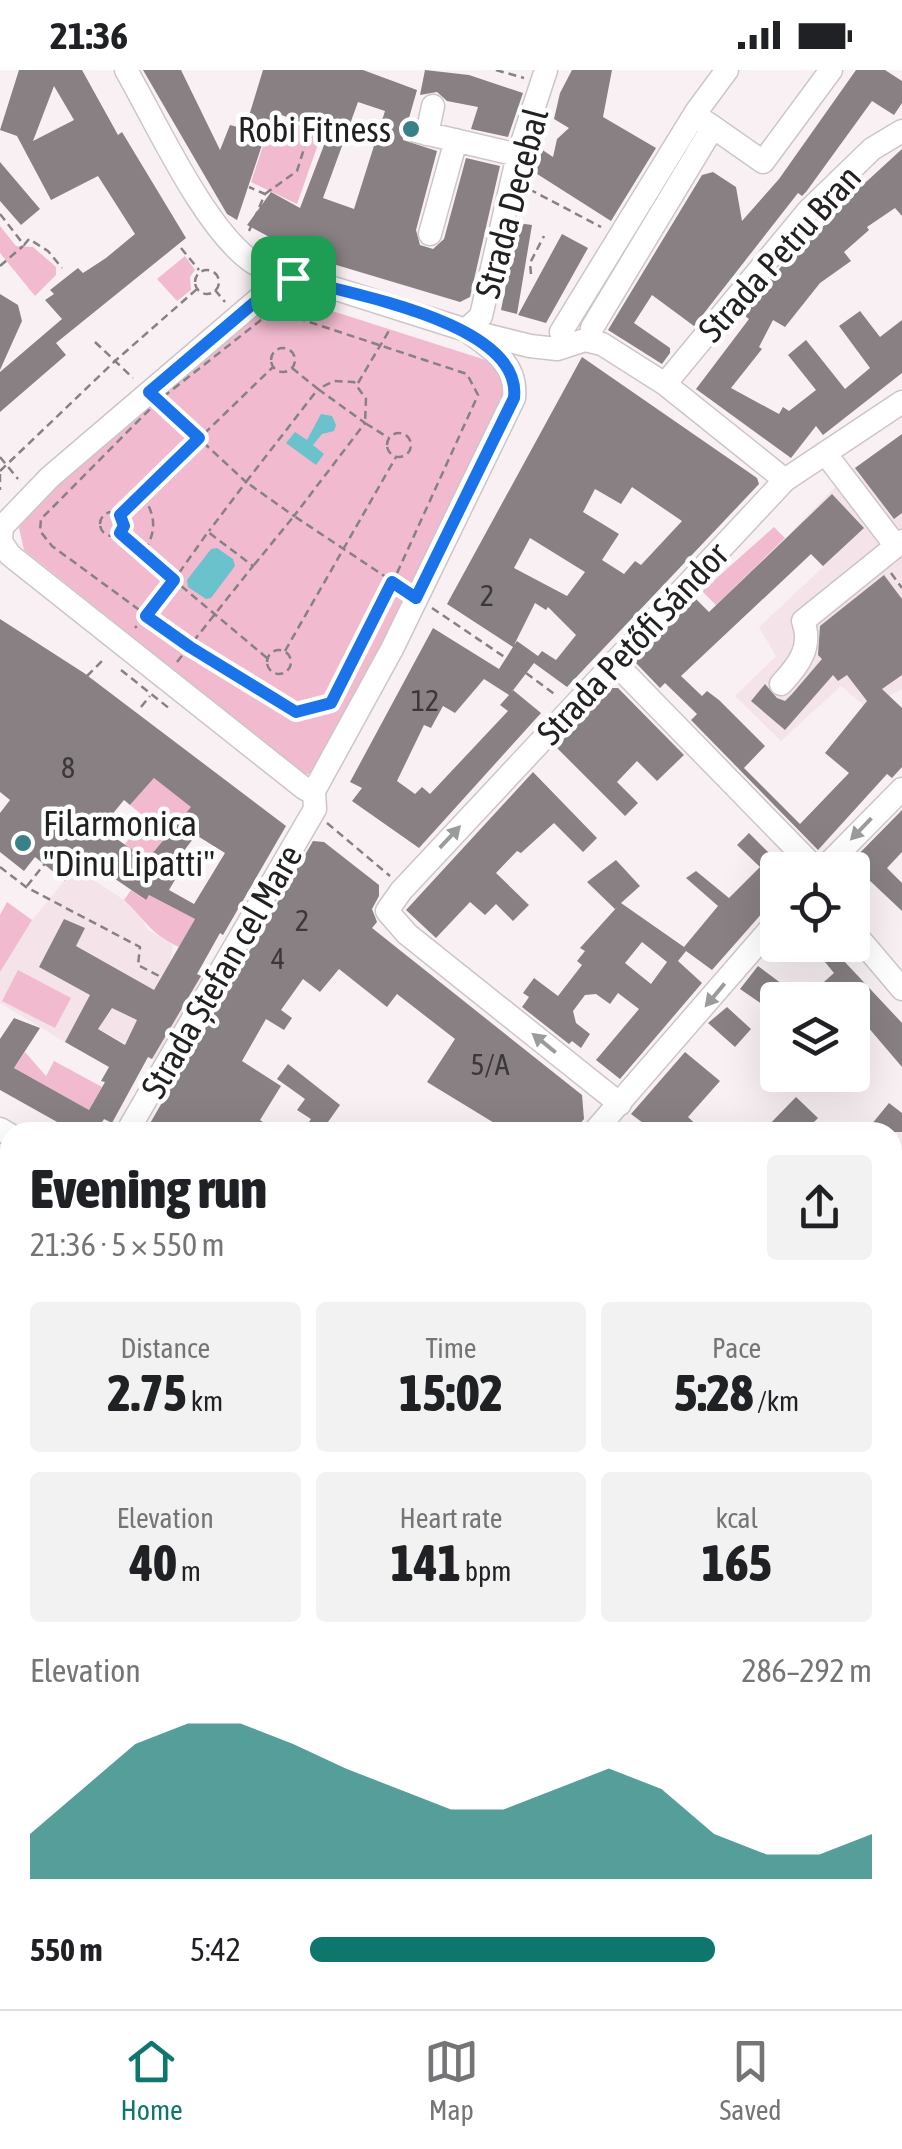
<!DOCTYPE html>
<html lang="en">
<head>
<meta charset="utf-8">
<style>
	:root { --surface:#fff; --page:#f2f2f2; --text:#202124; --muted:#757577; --line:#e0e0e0; --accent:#0f766e }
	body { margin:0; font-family:"Asap Condensed",sans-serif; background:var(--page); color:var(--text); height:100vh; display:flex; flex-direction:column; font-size:38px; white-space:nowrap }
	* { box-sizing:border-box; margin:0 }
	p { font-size:32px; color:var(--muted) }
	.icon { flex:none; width:55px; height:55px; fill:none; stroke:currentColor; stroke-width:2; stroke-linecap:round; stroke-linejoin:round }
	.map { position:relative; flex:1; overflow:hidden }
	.panel { position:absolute; left:0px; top:1052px; width:902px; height:888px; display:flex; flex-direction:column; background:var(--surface); border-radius:30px 30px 0 0; box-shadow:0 10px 40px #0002 }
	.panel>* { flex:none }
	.fabs { position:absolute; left:760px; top:782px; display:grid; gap:20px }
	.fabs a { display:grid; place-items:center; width:110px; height:110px; border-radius:10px; background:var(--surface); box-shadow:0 10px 40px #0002; font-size:50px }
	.pin { position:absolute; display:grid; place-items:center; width:85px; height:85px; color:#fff; margin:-42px; border-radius:20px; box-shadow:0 5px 15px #0006 }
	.round { display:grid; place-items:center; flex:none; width:105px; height:105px; border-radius:10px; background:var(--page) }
	.headline { display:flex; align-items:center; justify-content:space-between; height:170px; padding:0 30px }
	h1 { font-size:55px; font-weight:800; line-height:75px }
	.metrics { display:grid; grid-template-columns:repeat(3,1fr); gap:15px; height:170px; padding:10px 30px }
	.metrics div { display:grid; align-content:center; border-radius:10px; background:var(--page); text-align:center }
	.metrics b { font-size:50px; font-weight:800 }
	.metrics small { font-size:28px; font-weight:400 }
	.metrics p { font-size:28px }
	.chart { height:280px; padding:20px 30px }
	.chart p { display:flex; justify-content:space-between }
	.chart svg { width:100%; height:180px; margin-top:10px; fill:var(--accent); opacity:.7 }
	ul { padding:0 30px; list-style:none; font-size:32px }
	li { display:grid; grid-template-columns:160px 120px 1fr; align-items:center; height:75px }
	li i { height:25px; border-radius:12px; background:var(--accent) }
	.status { display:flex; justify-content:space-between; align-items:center; height:70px; padding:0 50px; background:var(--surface); direction:ltr }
	.status svg { height:28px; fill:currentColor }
	.menu { display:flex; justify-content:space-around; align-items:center; height:140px; border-top:2px solid var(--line); background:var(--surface); font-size:28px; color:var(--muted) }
	.menu a { display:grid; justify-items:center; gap:5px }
	.menu .active { color:var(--accent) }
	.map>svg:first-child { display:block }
	.built { fill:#f4e3e9 }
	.green { fill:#f2bace }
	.water { fill:#69c2cc }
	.building { fill:#888083; fill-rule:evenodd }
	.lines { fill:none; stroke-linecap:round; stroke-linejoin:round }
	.minor-casing { stroke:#cdc5c7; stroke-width:25 }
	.major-casing { stroke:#5398a0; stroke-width:32 }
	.path { stroke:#868182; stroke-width:2.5; stroke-dasharray:8 5; stroke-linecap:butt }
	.minor { stroke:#fff; stroke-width:22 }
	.major { stroke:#a7e8ef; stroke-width:30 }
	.oneway { fill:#9c9b9b }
	.route-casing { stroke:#fff; stroke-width:20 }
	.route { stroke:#1a73e8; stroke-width:12 }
	.poi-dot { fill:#398188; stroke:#fff; stroke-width:4 }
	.labels { text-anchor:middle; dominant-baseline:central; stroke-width:9; stroke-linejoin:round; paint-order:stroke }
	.number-label { font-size:30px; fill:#3c383a }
	.poi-label { font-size:35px; fill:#232021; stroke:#fff; text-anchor:end }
	.street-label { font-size:35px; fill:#232021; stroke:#fff }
</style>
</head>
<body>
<div class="status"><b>21:36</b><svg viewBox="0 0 49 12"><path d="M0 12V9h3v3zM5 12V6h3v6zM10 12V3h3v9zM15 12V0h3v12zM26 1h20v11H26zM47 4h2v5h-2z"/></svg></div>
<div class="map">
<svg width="902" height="1939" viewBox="0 0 902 1939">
	<rect width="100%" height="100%" fill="#f9f0f3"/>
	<path class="built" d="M902,365V619L867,638L841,616L781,671L735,626L776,586L759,557L823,497L791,462L853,399Z
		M75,798L124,830L140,845L147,859L173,875L171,889L202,906L156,990L78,948L65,972L0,933V902L27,856Z
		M0,1149L10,1154V1259L0,1279Z"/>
	<path class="green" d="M273,46L322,63L297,134L251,112Z
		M0,156L16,176L33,177L56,197V205L35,226L0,183Z
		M185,186L195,200L190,207L191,220L177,231L157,209Z
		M266,228L298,230L495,293L504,311V328L323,699L305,705L24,480L19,458L29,437Z
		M774,457L785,468L716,535L702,521Z
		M156,706L193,738L161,804L125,774L146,748L130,735Z
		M131,820L145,830L149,825L195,849L179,877C150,864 146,850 124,830Z
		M7,832L32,850L0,902V845Z
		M18,900L71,928L55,958L2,931Z
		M25,982L46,1006L54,991L102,1017L89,1040L14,998Z"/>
	<path class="water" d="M321,344L332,346L336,355L334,361L322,364L313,375L324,384L316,395L286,373L295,362L307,370Z
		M217,478L233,489L235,496L211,528L206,529L188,517L187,510L211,479Z"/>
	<path class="building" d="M19,0H82L118,65L122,62L186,168L56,273L66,285L0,342V302L62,249L45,230L54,224L50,220L78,198L83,203L106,188L135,164L98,106L51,130L17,66L0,60ZM54,16L74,50L33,71Z
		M143,0H181L220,80L230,55L245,59L263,0H363L417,20L409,48L402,57L403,70L437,81L416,160L420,175L433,179L444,169L466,88L500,96L470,227L460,232L303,185L247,155L271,122L300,138L329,62L273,42L237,150L227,144ZM358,32L385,41L354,139L323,128Z
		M425,0L469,5L523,23L508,67L471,59L478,37L447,31L437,22L420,25Z
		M572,0H612L603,47L656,78L611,151L534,102L541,79L553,87L557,69L569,58L554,49L560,23Z
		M856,0H885L902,11V33L894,45L872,31L806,122L802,126L798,123L694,256L652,225L634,253L670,278V283L662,294L608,260L702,105L713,102L736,117L742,151L779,109Z
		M902,79V146L895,138L867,157L869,160L844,182L851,191L820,213L785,257L773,250L759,277L762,279L731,318L779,344L783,337L789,341L816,320L788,285L806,270L845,319L870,298L839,256L860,241L880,267L902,250V303L823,365L816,356L791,388L696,319L749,249L742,244L795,180L833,148L828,142L863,108L866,112Z
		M0,92L40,139L21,155L0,131Z
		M518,153L532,155L517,244L501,240Z
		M562,164L588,178L546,253L518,245Z
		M0,224L18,235L22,251L0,300Z
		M582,287L757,408L759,414L567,617L534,593L511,623L513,620L541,643L419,778L352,731L362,718L350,712L433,558L499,599L513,577L447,534ZM632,417L682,451L641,495L635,491L624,504L602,490L619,464L583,442L595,419L621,434ZM530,468L585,502L567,526L514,498ZM535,533L546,540L548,537L576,565L556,590L542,581L538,586L517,571L514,575ZM484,609L509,625L500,635L508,641L430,724L422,717L415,724L397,711L424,655L431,658L443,636L455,643Z
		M902,364V443L894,449L855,398Z
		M832,424L864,458L823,496L811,484L681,606L702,626L707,621L719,630L765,676L744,698L800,754L849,703L825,683L867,631L847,605L838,611L833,605L785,660L751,631L765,614L777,628L785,631L792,624L822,589L818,585L820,556L884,505L902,529V605L882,619L902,638V697L892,708L887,704L818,780L691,650L697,644L665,613L660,618L635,592L695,528L709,542Z
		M0,549L84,603L286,756L223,865L220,863L197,904L201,906L152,989L148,987L112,1053L104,1049L96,1062H75L0,1020V969L14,948L40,958L14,998L89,1040L105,1012L101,1011L109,997L65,972L90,925L39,897L64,849L85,858L76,876L154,920L195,849L149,825L146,830L83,787L65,811L35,787L24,801L0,782V743L10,730L0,722ZM154,708L191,737L147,790L101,758L124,730L130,735ZM196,765L225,783L194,834L169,820L176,808L167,803ZM112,938L137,950L125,975L98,959Z
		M612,618H618L684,685L657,711L637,691L617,712L638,733L625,746L556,677Z
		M533,702L597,768L583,782L554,753L521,783L517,781L496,803L529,835L513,851L496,834L485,845L470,832L436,868L406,840Z
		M902,740V782L887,798L902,813V841L867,808L852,824V800H843Z
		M749,763L778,792V825L712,900L686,881L678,891L702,913L620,1009L596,990L639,939L618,923L610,934L596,924L585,925L573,941L576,953L590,964L581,978L572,971L569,974L522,937L529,927L523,923L534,908L558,926L582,895L577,891L585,881L580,878L618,836L615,839L587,812L616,790L640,816L621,833L684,877L718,836L686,808L696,801L729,828L760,797L737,775ZM642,872L667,892L651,914L625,893Z
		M313,771L324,772L379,815V826L372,839L377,852L372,858L582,1025L584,1049L573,1062H509L427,1012L455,969L397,924L387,937L339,899L320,922L303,909L281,940L292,948L284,960L266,949L242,991L281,1016L260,1050L278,1062H145Z
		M811,875H829L902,953V997L867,956L865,958L852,945V930H826L816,919L834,903Z
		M758,896L782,914L766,937L740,919Z
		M727,937L751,959L735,977L708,953Z
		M685,982L720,1011L688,1047L704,1062H655L631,1044Z
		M288,994L340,1035L321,1062L307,1055L311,1049L297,1040L305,1029L277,1009Z
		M796,1027L818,1048L804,1062H762Z
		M889,1033L902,1043V1062H880L871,1055Z"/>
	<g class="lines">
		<defs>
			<path id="minor" d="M126,0C156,52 205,161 254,193L466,260L530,276L557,279L585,270L602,274L665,314L785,410
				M713,57L763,92L831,0
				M416,61L518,85
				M427,64L433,36
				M430,164L456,70
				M293,207L262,226L50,407L2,457L1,472L10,485L305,719L314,721
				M592,258L713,57L695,45
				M466,260L481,246L518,85L546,0
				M561,262L696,42L727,0
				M665,314L808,141L872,79L902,61
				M825,383L896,476L902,471
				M614,592L817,800
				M781,614C798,596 813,577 803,551L896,476
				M822,800L902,719
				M852,860L902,919
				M620,1034L407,864L387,841L401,821L785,410L902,332
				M0,1059L10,1065
				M127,1062L315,739L314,721L392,579L514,328C518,294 491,278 466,260
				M594,1062L778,850
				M0,1131L10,1135
				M0,1557L10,1556
				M0,1665L10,1667
				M892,1926L902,1935
				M752,1930L760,1939"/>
			<path id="major" d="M892,1127L902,1116
				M892,1159L902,1149
				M0,1298L10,1279
				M892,1515L902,1519"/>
		</defs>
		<use href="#minor" class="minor-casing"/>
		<use href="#major" class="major-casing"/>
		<path class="path" d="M496,0L524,8
			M529,119L601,157
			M265,124L297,101L309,63L278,52
			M0,144L24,175L29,169L48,181L62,198
			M249,161L265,124L249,117
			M181,178L199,200
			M0,196L23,176
			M195 212a12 12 0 1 1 24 0a12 12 0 1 1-24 0Z
			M531,204L530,193L544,166
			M215,220L225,232
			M285,244L467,304L478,325L393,512L331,633L296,642L190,577L52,476L40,461L41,449L158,331L261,250Z
			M95,272L133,308
			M271 290a12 12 0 1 1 24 0a12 12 0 1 1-24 0Z
			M292,298L318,319L334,311L354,312L366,329L365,353L389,368
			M358,313L390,259
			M318,319L365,353L294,446L246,412Z
			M165,337L246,412L209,461
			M387 375a12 12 0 1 1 24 0a12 12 0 1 1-24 0Z
			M0,387L18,409
			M0,401L115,291L197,219
			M0,404V420
			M142,425C156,445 157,461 144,482
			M100 454a12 12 0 1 1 24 0a12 12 0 1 1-24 0Z
			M120,445L273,297
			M121,463L174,510L135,558
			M254,495L294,446L401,517
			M891,503L902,518
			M432,538L506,588
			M267 592a12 12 0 1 1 24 0a12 12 0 1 1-24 0Z
			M285,581L396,387
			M177,592L253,496L208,462L174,510L267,588
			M121,600L170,639
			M526,603L557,626
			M87,606L105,588
			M141,637L150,626
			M0,654L20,632
			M0,718L75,620
			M327,753L390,806
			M0,797L26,817L140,877L138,895L161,907
			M27,816L137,678
			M0,1098L10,1103"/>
		<use href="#minor" class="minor"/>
		<use href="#major" class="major"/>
	</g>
	<defs><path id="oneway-solid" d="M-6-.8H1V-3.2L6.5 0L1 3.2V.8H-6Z" transform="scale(2.5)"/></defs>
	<g class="oneway">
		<use href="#oneway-solid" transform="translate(861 759) rotate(134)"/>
		<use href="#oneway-solid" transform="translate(450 767) rotate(-47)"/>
		<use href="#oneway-solid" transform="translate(715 925) rotate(130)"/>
		<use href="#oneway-solid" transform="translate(544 973) rotate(-141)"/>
	</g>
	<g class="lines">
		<defs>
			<path id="route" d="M293,208C348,224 523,252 514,328L416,528L392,512L331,633L296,642L190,577L146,546L174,510L120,463L124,456L120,445L199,368L149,322L262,226Z"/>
		</defs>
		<use href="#route" class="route-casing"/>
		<use href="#route" class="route"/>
	</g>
	<g class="poi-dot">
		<circle cx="411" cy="59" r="10"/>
		<circle cx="23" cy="773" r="10"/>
	</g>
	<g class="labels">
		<g class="number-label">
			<text x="487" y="525">2</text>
			<text x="425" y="630">12</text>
			<text x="68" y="697">8</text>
			<text x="302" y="850">2</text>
			<text x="278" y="888">4</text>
			<text x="490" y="994">5/A</text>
		</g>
		<g class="poi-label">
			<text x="391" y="59">Robi Fitness</text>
			<text x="43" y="753" text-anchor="start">Filarmonica<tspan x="43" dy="40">"Dinu Lipatti"</tspan></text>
		</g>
		<g class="street-label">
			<text transform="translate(511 133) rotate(-75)">Strada Decebal</text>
			<text transform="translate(779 183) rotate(-48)">Strada Petru Bran</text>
			<text transform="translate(632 573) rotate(-47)">Strada Petőfi Sándor</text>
			<text transform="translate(221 901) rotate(-60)">Strada Ștefan cel Mare</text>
		</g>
	</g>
</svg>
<div class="fabs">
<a><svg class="icon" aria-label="locate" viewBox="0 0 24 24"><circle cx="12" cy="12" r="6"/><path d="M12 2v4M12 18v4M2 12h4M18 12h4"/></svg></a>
<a><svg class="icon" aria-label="layers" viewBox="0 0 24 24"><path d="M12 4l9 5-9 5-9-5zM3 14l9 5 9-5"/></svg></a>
</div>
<div class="pin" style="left:293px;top:208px;background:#1e9e55"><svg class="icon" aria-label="arrive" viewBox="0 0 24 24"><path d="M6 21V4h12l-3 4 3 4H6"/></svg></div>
<section class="panel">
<div class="headline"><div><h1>Evening run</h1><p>21:36 · 5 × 550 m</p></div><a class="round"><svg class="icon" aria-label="share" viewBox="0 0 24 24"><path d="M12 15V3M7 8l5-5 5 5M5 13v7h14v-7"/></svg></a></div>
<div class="metrics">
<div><p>Distance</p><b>2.75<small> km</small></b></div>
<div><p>Time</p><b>15:02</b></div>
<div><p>Pace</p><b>5:28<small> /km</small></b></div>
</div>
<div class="metrics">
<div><p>Elevation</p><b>40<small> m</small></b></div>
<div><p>Heart rate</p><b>141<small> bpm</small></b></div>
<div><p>kcal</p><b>165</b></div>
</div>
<div class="chart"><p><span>Elevation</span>286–292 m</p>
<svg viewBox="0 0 160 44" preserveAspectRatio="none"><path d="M0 44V33L10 22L20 11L30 6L40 6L50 11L60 17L70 22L80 27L90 27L100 22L110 17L120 22L130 33L140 38L150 38L160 33V44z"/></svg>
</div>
<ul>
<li><b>550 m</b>5:42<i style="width:72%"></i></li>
</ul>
</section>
</div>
<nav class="menu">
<a class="active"><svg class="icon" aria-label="home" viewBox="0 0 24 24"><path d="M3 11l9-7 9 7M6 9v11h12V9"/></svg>Home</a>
<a><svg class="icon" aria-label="map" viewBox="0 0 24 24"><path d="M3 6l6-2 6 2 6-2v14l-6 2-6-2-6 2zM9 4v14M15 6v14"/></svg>Map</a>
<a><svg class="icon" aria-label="saved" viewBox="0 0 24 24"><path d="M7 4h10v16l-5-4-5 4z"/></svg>Saved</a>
</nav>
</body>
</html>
